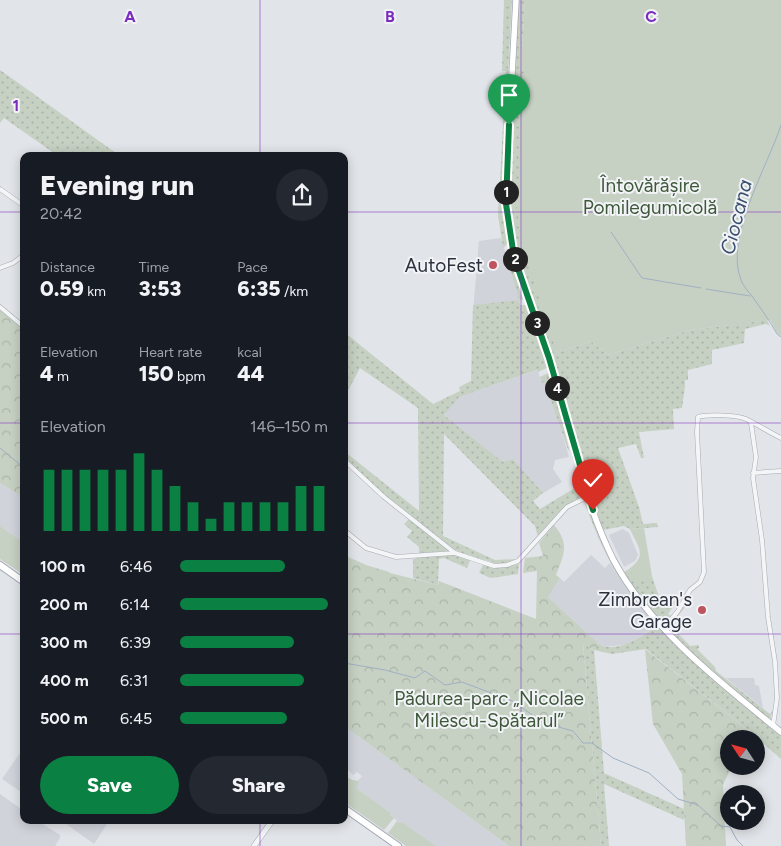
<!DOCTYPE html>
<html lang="en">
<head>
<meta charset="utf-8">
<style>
	:root { --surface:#171b24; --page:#242831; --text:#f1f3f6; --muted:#9ea1a6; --accent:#0b8043 }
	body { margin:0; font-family:Figtree,sans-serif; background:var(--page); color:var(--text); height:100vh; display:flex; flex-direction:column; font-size:19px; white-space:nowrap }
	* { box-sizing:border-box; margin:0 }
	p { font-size:16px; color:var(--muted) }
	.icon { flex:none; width:28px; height:28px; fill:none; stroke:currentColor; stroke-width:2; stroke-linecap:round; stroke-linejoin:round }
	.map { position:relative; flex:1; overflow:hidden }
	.sheet { position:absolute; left:20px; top:152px; width:328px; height:672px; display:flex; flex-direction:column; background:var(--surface); border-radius:10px; box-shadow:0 2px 12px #0003 }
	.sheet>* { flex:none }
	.needle { width:32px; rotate:306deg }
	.tools { position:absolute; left:720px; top:730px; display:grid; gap:10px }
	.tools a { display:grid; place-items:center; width:45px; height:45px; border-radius:50%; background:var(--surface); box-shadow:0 2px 12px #0003; font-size:25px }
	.pin { position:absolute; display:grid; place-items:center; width:42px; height:42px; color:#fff; margin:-51px -21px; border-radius:50% 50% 50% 0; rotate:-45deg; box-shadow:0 0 5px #0007 }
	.pin .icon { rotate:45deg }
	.km { position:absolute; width:25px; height:25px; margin:-12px; border-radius:50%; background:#222; color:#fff; font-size:14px; line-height:25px; text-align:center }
	.round { display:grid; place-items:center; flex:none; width:52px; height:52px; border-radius:26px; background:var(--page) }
	.head { display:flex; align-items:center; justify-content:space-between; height:85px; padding:0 20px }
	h1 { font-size:28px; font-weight:800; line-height:38px }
	.metrics { display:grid; grid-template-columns:repeat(3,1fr); gap:8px; height:85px; padding:5px 20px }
	.metrics div { display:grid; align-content:center }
	.metrics b { font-size:21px; font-weight:800 }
	.metrics small { font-size:14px; font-weight:400 }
	.metrics p { font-size:14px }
	.chart { height:140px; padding:10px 20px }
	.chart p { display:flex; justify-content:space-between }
	.chart svg { width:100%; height:90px; margin-top:5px; stroke:var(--accent); stroke-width:6 }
	.primary-button { display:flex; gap:10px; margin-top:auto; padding:10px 20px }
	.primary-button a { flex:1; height:58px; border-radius:30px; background:var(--accent); color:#fff; font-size:20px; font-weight:800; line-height:58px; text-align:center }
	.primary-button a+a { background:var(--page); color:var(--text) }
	ul { padding:0 20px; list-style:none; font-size:16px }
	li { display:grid; grid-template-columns:80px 60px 1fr; align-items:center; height:38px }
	li i { height:12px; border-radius:6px; background:var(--accent) }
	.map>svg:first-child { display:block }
	.built { fill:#d0d3da }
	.grass { fill:url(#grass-dots) }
	.forest { fill:url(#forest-crowns) }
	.garden { fill:#c6d1c3 }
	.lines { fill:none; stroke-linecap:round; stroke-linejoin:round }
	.stream { stroke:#a0b0c4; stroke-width:1 }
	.minor-casing { stroke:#a7abb2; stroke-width:5 }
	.tertiary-casing { stroke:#a7abb2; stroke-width:6 }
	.secondary-casing { stroke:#a7abb2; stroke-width:7 }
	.primary-casing { stroke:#a2a8b3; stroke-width:8 }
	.minor { stroke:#f3f5f7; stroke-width:4 }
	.tertiary { stroke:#f3f5f7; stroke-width:5 }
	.secondary { stroke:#fff; stroke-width:5.5 }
	.primary { stroke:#fff; stroke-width:6 }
	.route-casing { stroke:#fff; stroke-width:10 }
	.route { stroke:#0b8043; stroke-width:6 }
	.grid { fill:none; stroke:#7b2cbf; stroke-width:1; stroke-opacity:0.55 }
	.poi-dot { fill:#bf5461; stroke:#f1f3f6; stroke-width:2 }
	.labels { text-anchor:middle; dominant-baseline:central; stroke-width:4; stroke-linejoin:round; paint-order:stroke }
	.park-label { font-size:19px; fill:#3f583a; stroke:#f1f3f6 }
	.poi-label { font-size:19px; fill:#2b323e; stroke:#f1f3f6; text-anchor:end }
	.water-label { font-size:20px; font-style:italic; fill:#3a4f6d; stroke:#f1f3f6 }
	.grid-label { font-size:16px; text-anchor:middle; font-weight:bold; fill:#7b2cbf; stroke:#f1f3f6; stroke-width:4; stroke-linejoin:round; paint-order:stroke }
</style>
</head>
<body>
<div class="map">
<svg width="781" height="846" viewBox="0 0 781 846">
	<defs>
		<pattern id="grass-dots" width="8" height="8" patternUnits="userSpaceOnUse" patternTransform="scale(1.25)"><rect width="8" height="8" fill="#c6d1c3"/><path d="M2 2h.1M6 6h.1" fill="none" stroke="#aab4a9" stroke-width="1.8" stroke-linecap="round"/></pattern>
		<pattern id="forest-crowns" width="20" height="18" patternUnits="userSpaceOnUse" patternTransform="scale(1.25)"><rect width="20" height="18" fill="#c6d1c3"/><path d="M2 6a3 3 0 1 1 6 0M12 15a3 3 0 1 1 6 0" fill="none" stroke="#aab4a9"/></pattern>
	</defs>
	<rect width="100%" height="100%" fill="#e1e4e8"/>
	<path class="built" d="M501,238L520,303L535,356L473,312L479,241Z
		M538,370L541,382H545L552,399L569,457L555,460L553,469L562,482L543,493L513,460L503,462L444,415L458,397Z
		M0,483L24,498V543L0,526Z
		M623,529L629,533L638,555L635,561L624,567L609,535Z
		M591,555L605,568L610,563L621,580L657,626L628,644L606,647L599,644L548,597L560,578L564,582Z
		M726,678H754L755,685L759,686L763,708Z
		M344,726L509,846H436L402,822L400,823L390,815L391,813L356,788V783L362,776L357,772L353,775L344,766L345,764L344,763Z
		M24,747V794L2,779Z
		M0,794L24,811V821H38L60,835V838L55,846H0Z
		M62,821H109L94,844Z"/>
	<path class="grass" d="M504,0H512L502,185L503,205L508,243L503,248L498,215L506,71H502Z
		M519,0H525L521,65L524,71L557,353L591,341L608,355L690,330L767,320L770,326L766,324L745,329L744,343L712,350V364L688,370V380H685V386L682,408L673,409L674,429L639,432L644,458H641L636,444L618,448L639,507L643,524L657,523L658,527L630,529L624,526L603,530L572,431L552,355L517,255L510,206L509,188Z
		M0,70L17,82L120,156H58L4,118L0,123Z
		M505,252L510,255L523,299L519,301L520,305H527L549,367L538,372L537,370L459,397L444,415L503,462L513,459L543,493L533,501L540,509L578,486L583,485L586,494C565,505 552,519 538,537L535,526L444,434L443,536L495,560L517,559L502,565L498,564L459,552L452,548L369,482L344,458V451L419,511L418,408L360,368L344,398V332L433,404L460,391L459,387L471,381L473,305L519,300Z
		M550,372L569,449V451L567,447L545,383L541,382L540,377Z
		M588,500L621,576V580C605,555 594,529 584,501Z
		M409,519L450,551L419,553V547L407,537L412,531L404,524Z
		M449,555H456L470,560L467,568L444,558L439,559L438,585L413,578V559L428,556Z
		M519,562L518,574L491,578L479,573L483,565L501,568Z
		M629,569L640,582L652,576L660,600L677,601L668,614L671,616L664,625L641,597L624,572Z
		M688,604L673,621L675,630L690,646L699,645V648L697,649L715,667L716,671L770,714L773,710L770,720L688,650L667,627L685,605Z
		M657,626L686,655L781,735V759L748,730L646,649L612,654L594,650L604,773L684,809V820L604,784L609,846H601L583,643L593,650L599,644C616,655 644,635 657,626Z"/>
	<path class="forest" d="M0,310L24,329V498L0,483Z
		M554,525C570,544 564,554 556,575L560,578L548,597L599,644L594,650L583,644L601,846H509L344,726V555L366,565L389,572L390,573L438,585L439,581L536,619L537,571L523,573L525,558L543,556L539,543Z
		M645,649L748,730L744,739H729V766H732L723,785L726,846H686L682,774L653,724Z"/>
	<path class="garden" d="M525,0H781V336L777,333L770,320L690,330L608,355L591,341L557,353L521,239L517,210L524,71L521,65Z
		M0,526L24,543V575L0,559Z
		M644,528L652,576L640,583L629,569C648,555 638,547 630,529Z
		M344,775L352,780L359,781L356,788L391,813L390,815L394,818L384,830L344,802Z
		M397,821L400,823L402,822L436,846H406L388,833Z"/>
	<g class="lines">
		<path class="stream" d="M781,125C768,166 724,238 741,280C743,286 748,291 752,296C761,309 770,321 777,334L781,337
			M611,232L642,278L701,288
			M706,289L750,296
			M0,448L24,468
			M344,663L385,670L415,678L425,671L445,685L462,682L512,701L544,723L573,731L583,743H592L613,758L649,773L678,799L698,805L721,826L730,827L737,840L743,846"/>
		<defs>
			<path id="minor" d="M0,189L24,206
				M0,268L13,263L24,255
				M0,307L24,327
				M751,423L756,457L753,478L762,540L768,617L775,662L777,698L773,726
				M344,460L384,497L455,553L494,566L507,565L518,561L567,507L589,496
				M753,473L781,471
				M344,530L366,548L396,557L454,553
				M664,628L678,611L690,590L700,582L704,572L697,432L698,417C707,414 738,415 746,419C758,425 769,432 781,438"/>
			<path id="tertiary" d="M254,846L272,821"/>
			<path id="secondary" d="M516,0L506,185C506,209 508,233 514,257C523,292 539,326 550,361C570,427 582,497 613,559C650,629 721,683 781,732"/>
			<path id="primary" d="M0,565L24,582
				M344,808L398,846"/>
		</defs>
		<use href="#minor" class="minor-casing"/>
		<use href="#tertiary" class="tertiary-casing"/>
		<use href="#secondary" class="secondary-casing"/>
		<use href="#primary" class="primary-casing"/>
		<use href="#minor" class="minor"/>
		<use href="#tertiary" class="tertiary"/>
		<use href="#secondary" class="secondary"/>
		<use href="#primary" class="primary"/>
	</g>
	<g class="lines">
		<defs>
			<path id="route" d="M509,125L506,204L514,257L549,358L593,510"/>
		</defs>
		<use href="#route" class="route-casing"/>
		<use href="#route" class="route"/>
	</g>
	<path class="grid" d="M260,0V156M521,0V846M0,212H24M344,212H781M0,423H24M344,423H781M0,634H24M344,634H781M260,821V846"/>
	<g class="poi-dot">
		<circle cx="493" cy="265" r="5"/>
		<circle cx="702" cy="610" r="5"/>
	</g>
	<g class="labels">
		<g class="park-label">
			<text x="650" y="185">Întovărășire<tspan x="650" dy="22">Pomilegumicolă</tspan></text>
			<text x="489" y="698">Pădurea-parc „Nicolae<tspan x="489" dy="22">Milescu-Spătarul”</tspan></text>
		</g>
		<g class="poi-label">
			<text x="483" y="265">AutoFest</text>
			<text x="692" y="599">Zimbrean's<tspan x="692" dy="22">Garage</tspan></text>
		</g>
		<g class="water-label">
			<text transform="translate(736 217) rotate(-76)">Ciocana</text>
		</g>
	</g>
	<g class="grid-label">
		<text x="130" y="22">A</text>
		<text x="390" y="22">B</text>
		<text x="651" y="22">C</text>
		<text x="16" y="111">1</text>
	</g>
</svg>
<div class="tools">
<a><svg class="needle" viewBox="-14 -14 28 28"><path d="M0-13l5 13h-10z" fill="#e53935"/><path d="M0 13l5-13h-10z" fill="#9ea1a6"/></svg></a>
<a><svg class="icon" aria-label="locate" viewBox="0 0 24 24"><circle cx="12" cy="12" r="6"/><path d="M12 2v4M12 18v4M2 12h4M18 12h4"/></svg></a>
</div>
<div class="pin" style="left:509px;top:125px;background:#1e9e55"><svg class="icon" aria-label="arrive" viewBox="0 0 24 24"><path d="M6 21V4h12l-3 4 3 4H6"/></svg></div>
<div class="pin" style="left:593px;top:510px;background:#d93025"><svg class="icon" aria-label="check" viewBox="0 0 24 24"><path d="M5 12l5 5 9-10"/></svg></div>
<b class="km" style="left:506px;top:192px">1</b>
<b class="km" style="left:515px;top:259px">2</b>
<b class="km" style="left:537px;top:323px">3</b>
<b class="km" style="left:557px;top:388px">4</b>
<section class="sheet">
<div class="head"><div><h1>Evening run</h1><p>20:42</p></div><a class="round"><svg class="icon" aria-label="share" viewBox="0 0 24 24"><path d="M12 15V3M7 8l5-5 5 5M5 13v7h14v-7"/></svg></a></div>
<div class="metrics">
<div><p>Distance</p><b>0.59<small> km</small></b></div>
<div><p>Time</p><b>3:53</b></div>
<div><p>Pace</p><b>6:35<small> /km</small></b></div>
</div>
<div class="metrics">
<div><p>Elevation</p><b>4<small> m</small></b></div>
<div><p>Heart rate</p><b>150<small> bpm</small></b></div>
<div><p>kcal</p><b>44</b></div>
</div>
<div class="chart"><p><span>Elevation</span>146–150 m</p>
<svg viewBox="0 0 160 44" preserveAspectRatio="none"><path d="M5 44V14M15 44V14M25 44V14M35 44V14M45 44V14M55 44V6M65 44V14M75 44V22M85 44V30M95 44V38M105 44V30M115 44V30M125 44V30M135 44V30M145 44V22M155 44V22"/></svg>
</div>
<ul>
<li><b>100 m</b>6:46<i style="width:71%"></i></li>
<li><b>200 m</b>6:14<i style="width:100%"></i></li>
<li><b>300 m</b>6:39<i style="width:77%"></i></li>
<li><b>400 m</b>6:31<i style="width:84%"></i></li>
<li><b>500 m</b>6:45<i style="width:72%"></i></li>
</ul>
<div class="primary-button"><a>Save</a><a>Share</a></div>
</section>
</div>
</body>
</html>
